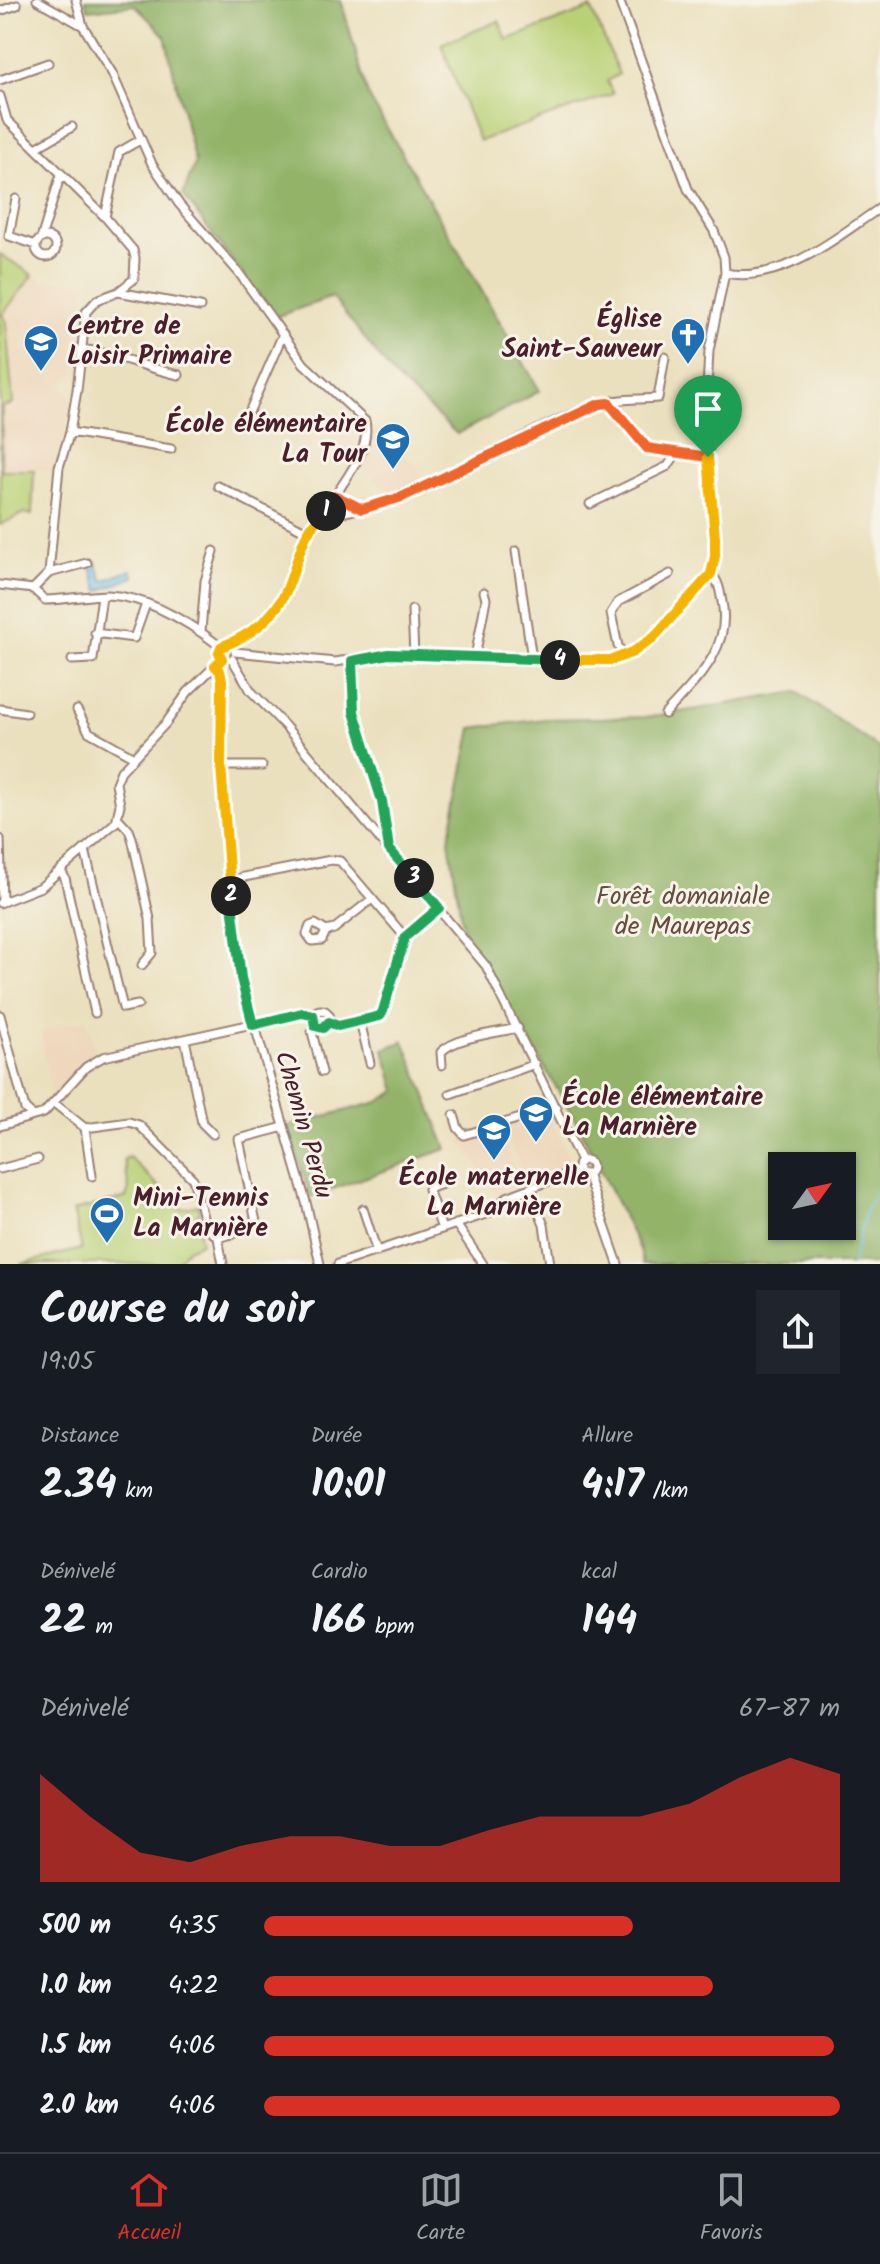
<!DOCTYPE html>
<html lang="fr">
<head>
<meta charset="utf-8">
<style>
	:root { --surface:#171b24; --page:#20242c; --text:#f1f3f6; --muted:#9ea1a6; --line:#363941; --accent:#d93025 }
	body { margin:0; font-family:Kalam,sans-serif; background:var(--page); color:var(--text); height:100vh; display:flex; flex-direction:column; font-size:30px; white-space:nowrap }
	* { box-sizing:border-box; margin:0 }
	p { font-size:26px; color:var(--muted) }
	.icon { flex:none; width:44px; height:44px; fill:none; stroke:currentColor; stroke-width:2; stroke-linecap:round; stroke-linejoin:round }
	.map { position:relative; height:1264px; overflow:hidden }
	.side { display:flex; flex-direction:column; background:var(--surface); flex:1 }
	.side>* { flex:none }
	.needle { width:52px; rotate:57deg }
	.buttons { position:absolute; left:768px; top:1152px; display:grid; gap:16px }
	.buttons a { display:grid; place-items:center; width:88px; height:88px; border-radius:0px; background:var(--surface); box-shadow:0 2px 6px #0004; font-size:40px }
	.pin { position:absolute; display:grid; place-items:center; width:68px; height:68px; color:#fff; margin:-82px -34px; border-radius:50% 50% 50% 0; rotate:-45deg; box-shadow:0 0 8px #0007 }
	.pin .icon { rotate:45deg }
	.km { position:absolute; width:40px; height:40px; margin:-20px; border-radius:50%; background:#222; color:#fff; font-size:22px; line-height:40px; text-align:center }
	.round { display:grid; place-items:center; flex:none; width:84px; height:84px; border-radius:0px; background:var(--page) }
	.summary { display:flex; align-items:center; justify-content:space-between; height:136px; padding:0 40px }
	h1 { font-size:44px; font-weight:700; line-height:60px }
	.stats { display:grid; grid-template-columns:repeat(3,1fr); gap:12px; height:136px; padding:8px 40px }
	.stats div { display:grid; align-content:center }
	.stats b { font-size:40px; font-weight:700 }
	.stats small { font-size:22px; font-weight:400 }
	.stats p { font-size:22px }
	.chart { height:224px; padding:16px 40px }
	.chart p { display:flex; justify-content:space-between }
	.chart svg { width:100%; height:144px; margin-top:8px; fill:var(--accent); opacity:.7 }
	ul { padding:0 40px; list-style:none; font-size:26px }
	li { display:grid; grid-template-columns:128px 96px 1fr; align-items:center; height:60px }
	li i { height:20px; border-radius:10px; background:var(--accent) }
	.tab-bar { display:flex; justify-content:space-around; align-items:center; height:112px; border-top:2px solid var(--line); background:var(--surface); font-size:22px; color:var(--muted) }
	.tab-bar a { display:grid; justify-items:center; gap:4px }
	.tab-bar .current { color:var(--accent) }
	.map>svg:first-child { display:block }
	.built { fill:#eed7bb }
	.green { fill:#b9d176; stroke:#827850; stroke-width:2 }
	.forest { fill:#92b367; stroke:#6e6949; stroke-width:2; fill-rule:evenodd }
	.water { fill:#6ac0e7; stroke:#5a7089; stroke-width:2 }
	.lines { fill:none; stroke-linecap:round; stroke-linejoin:round }
	.stream { stroke:#6ac0e7; stroke-width:2 }
	.street-casing { stroke:#9a8074; stroke-width:11 }
	.street { stroke:#fff; stroke-width:7 }
	.split-1-casing { stroke:#fff; stroke-width:16 }
	.split-2-casing { stroke:#fff; stroke-width:16 }
	.split-3-casing { stroke:#fff; stroke-width:16 }
	.split-4-casing { stroke:#fff; stroke-width:16 }
	.split-5-casing { stroke:#fff; stroke-width:16 }
	.split-1 { stroke:#f0652b; stroke-width:10 }
	.split-2 { stroke:#f5b400; stroke-width:10 }
	.split-3 { stroke:#22a559; stroke-width:10 }
	.split-4 { stroke:#22a559; stroke-width:10 }
	.split-5 { stroke:#f5b400; stroke-width:10 }
	.labels { text-anchor:middle; dominant-baseline:central; stroke-width:6; stroke-linejoin:round; paint-order:stroke }
	.poi-label { font-size:26px; font-weight:bold; fill:#4a1f2b; stroke:#f7f3e8; text-anchor:start }
	.park-label { font-size:26px; fill:#664c3e; stroke:#f7f3e8 }
	.street-label { font-size:26px; fill:#4a1f2b; stroke:#f7f3e8 }
</style>
</head>
<body>
<div class="map">
<svg width="880" height="1264" viewBox="0 0 880 1264">
	<rect width="100%" height="100%" fill="#f7f3e8"/>
	<filter id="ink" filterUnits="userSpaceOnUse"><feTurbulence type="fractalNoise" baseFrequency=".0125" numOctaves="2"/><feDisplacementMap in="SourceGraphic" scale="16" xChannelSelector="R" yChannelSelector="G"/><feConvolveMatrix kernelMatrix="1 2 1 2 8 2 1 2 1" color-interpolation-filters="sRGB"/></filter>
	<filter id="wash" filterUnits="userSpaceOnUse"><feTurbulence type="fractalNoise" baseFrequency=".006" numOctaves="4" result="noise"/><feDisplacementMap in="SourceGraphic" scale="32" xChannelSelector="R" yChannelSelector="G"/><feGaussianBlur stdDeviation="1.8" result="paint"/><feColorMatrix in="noise" values="0 0 0 0 0 0 0 0 0 0 0 0 0 0 0 0 0 1.4 0 .05"/><feComposite in="paint" operator="in"/></filter>
	<g filter="url(#wash)">
		<rect width="100%" height="100%" fill="#ebe0be"/>
		<path class="built" d="M33,275L45,282L87,281L78,324L74,372L62,388L69,392L72,400L55,472L26,468L1,470L2,406L13,404L6,322L1,315Z
			M377,427L428,480L391,497L358,462Z
			M87,1019L95,1052L52,1095L40,1031Z
			M547,1109L571,1165L525,1184L503,1123Z
			M499,1124L520,1185L498,1196L460,1140Z"/>
		<path class="green" d="M591,8L619,74L607,81L613,94L479,141L441,44L499,21L507,40Z
			M0,254L33,275L2,315L6,322L13,404L2,407L1,470H34L32,515L24,513L0,525Z
			M129,1157L182,1209L198,1205L200,1214L196,1215L201,1243L187,1249L175,1264H21L82,1249L73,1211L126,1198L129,1189L124,1159Z"/>
		<path class="forest" d="M85,0H341L368,95L540,391L457,434L395,377L332,297L275,317L183,195L195,163L165,36L135,5L88,10Z
			M797,692L880,749V1264H643L640,1250L578,1125L491,976L464,937L449,840L472,728L545,719L651,717ZM782,1166H842V1226H782Z
			M404,1041L447,1149L310,1197L288,1126L378,1102L396,1091L384,1049Z"/>
		<path class="water" d="M96,562L103,581L131,570L134,577L99,591L90,564Z"/>
		<g class="lines">
			<path class="stream" d="M853,1264L865,1212L880,1186"/>
		</g>
	</g>
	<g filter="url(#ink)">
		<g class="lines">
			<defs>
				<path id="street" d="M37,0L83,26
					M76,0L83,26L112,73L152,164L179,204L239,273L304,364L365,421C372,453 339,484 326,512
					M0,11L17,5
					M0,80L48,63
					M0,96L7,120L105,217L133,250L135,258L134,279L118,292L97,300L86,312L77,390L70,432L59,467L49,573L33,589
					M36,148L72,127
					M16,199L9,236L36,245
					M105,217L119,152L140,140
					M36 247a10 10 0 1 1 20 0a10 10 0 1 1-20 0Z
					M41,239L61,174
					M725,273C782,284 835,238 880,208
					M118,292L200,307
					M81,349C116,353 145,368 179,375
					M609,403L647,448L708,457
					M250,410L283,334
					M70,432L171,449
					M218,486L307,532
					M336,496L362,509
					M590,504L668,466L676,454
					M328,515C425,502 505,437 596,405C615,398 639,400 658,398L665,357
					M516,551L532,659
					M49,573L87,563
					M0,585L33,589
					M33,589L45,600C66,600 87,595 108,595C149,597 190,623 221,647
					M412,610L414,655
					M201,631L205,581L214,551
					M95,633L134,638L146,604
					M231,645C242,636 257,630 267,620C288,599 289,571 300,546C306,534 314,525 322,515
					M235,652L335,662L389,654L612,660L633,652L653,638L711,574L715,556L706,409L709,351L725,273L724,257L714,231L688,189L619,0
					M624,656L618,646L611,613L618,602L670,574
					M475,657L486,599L484,592
					M232,659L251,691L285,726L486,966L581,1161
					M72,660L93,659L102,596
					M352,661L354,712L382,801L389,849
					M215,666L220,671L222,680L220,727L221,766L229,880L241,978L306,1202L320,1264
					M0,709L26,713
					M77,710L89,732L134,757
					M665,714C694,682 732,650 722,602C720,591 719,581 711,574
					M221,766H262
					M118,818L129,830L132,838L150,919L152,953L142,965
					M0,839L2,902
					M85,850L123,1008L138,1005
					M61,871L65,878L95,1013
					M229,880L331,860L340,861L405,937
					M0,903L41,887L116,822L120,805L116,783L121,771L166,723L188,692L222,659
					M326,931L315,924L310,926L307,934L312,941L322,940L326,931L334,929L372,899
					M312 1019a9 9 0 1 1 18 0a9 9 0 1 1-18 0Z
					M0,1015L25,1109L33,1116
					M360,1021L370,1063
					M329,1022L338,1026L380,1016L385,1006L405,937L439,908
					M318,1027L312,1032L322,1072
					M185,1039L202,1123L213,1134
					M442,1065L441,1052C456,1037 496,1033 518,1028
					M450,1094L535,1064
					M54,1103L85,1128L129,1122L139,1125L193,1179L205,1225L218,1238L223,1264
					M454,1115L458,1128L464,1135L557,1107
					M0,1126L44,1113L86,1067L103,1057L302,1013L313,1015
					M85,1128L92,1176
					M578 1167a7 7 0 1 1 14 0a7 7 0 1 1-14 0Z
					M0,1169L38,1159
					M587,1174L618,1264
					M529,1189L544,1225L550,1264
					M363,1209L377,1252
					M456,1224L483,1264
					M442,1229L428,1189L448,1182
					M218,1238L249,1229L256,1222L239,1139L284,1127
					M338,1264L489,1213L507,1197L578,1170"/>
			</defs>
			<use href="#street" class="street-casing"/>
			<use href="#street" class="street"/>
		</g>
	</g>
	<g class="lines" filter="url(#ink)">
		<defs>
			<path id="split-1" d="M326,511L336,496L362,509L402,497L599,404L609,403L647,448L708,457"/>
			<path id="split-2" d="M231,896L221,766L222,680L220,671L215,666L222,659L219,652L221,647C252,635 279,615 290,581C302,549 301,534 326,511"/>
			<path id="split-3" d="M231,896L241,978L253,1025L302,1013L313,1015L315,1026L323,1028L329,1022L338,1026L380,1016L383,1011L405,937L439,908L414,878"/>
			<path id="split-4" d="M414,878L389,849L382,801L354,712L352,661L389,654L560,660"/>
			<path id="split-5" d="M560,660H612L633,652L653,638L711,574L715,556V538L708,457"/>
		</defs>
		<use href="#split-1" class="split-1-casing"/>
		<use href="#split-2" class="split-2-casing"/>
		<use href="#split-3" class="split-3-casing"/>
		<use href="#split-4" class="split-4-casing"/>
		<use href="#split-5" class="split-5-casing"/>
		<use href="#split-1" class="split-1"/>
		<use href="#split-2" class="split-2"/>
		<use href="#split-3" class="split-3"/>
		<use href="#split-4" class="split-4"/>
		<use href="#split-5" class="split-5"/>
	</g>
	<defs>
		<symbol id="church-pin" viewBox="-11 -11 22 30"><path d="M0 17L-7.5 6A9.5 9.5 0 1 1 7.5 6Z" fill="#1f6fb2" stroke="#f7f3e8"/><path d="M-1.2-6h2.4v3.5h3.3v2.4h-3.3V6h-2.4V-.1h-3.3v-2.4h3.3Z" fill="#fff"/></symbol>
		<symbol id="school-pin" viewBox="-11 -11 22 30"><path d="M0 17L-7.5 6A9.5 9.5 0 1 1 7.5 6Z" fill="#1f6fb2" stroke="#f7f3e8"/><path d="M0-5L7-2L0 1L-7-2ZM-4 1L0 2.5L4 1V4Q0 6-4 4Z" fill="#fff"/></symbol>
		<symbol id="stadium-pin" viewBox="-11 -11 22 30"><path d="M0 17L-7.5 6A9.5 9.5 0 1 1 7.5 6Z" fill="#1f6fb2" stroke="#f7f3e8"/><path d="M0-5a6.5 5 0 1 0 0 10a6.5 5 0 1 0 0-10ZM-3.5-1.8h7v3.6h-7Z" fill="#fff"/></symbol>
	</defs>
	<g fill-rule="evenodd">
		<use href="#church-pin" x="668" y="315" width="40" height="54"/>
		<use href="#school-pin" x="21" y="322" width="40" height="54"/>
		<use href="#school-pin" x="373" y="420" width="40" height="54"/>
		<use href="#school-pin" x="516" y="1093" width="40" height="54"/>
		<use href="#school-pin" x="474" y="1111" width="40" height="54"/>
		<use href="#stadium-pin" x="87" y="1194" width="40" height="54"/>
	</g>
	<g class="labels">
		<g class="poi-label">
			<text x="662" y="320" text-anchor="end">Église<tspan x="662" dy="30">Saint-Sauveur</tspan></text>
			<text x="67" y="327">Centre de<tspan x="67" dy="30">Loisir Primaire</tspan></text>
			<text x="367" y="425" text-anchor="end">École élémentaire<tspan x="367" dy="30">La Tour</tspan></text>
			<text x="562" y="1098">École élémentaire<tspan x="562" dy="30">La Marnière</tspan></text>
			<text x="494" y="1178" text-anchor="middle">École maternelle<tspan x="494" dy="30">La Marnière</tspan></text>
			<text x="133" y="1199">Mini-Tennis<tspan x="133" dy="30">La Marnière</tspan></text>
		</g>
		<g class="park-label">
			<text x="683" y="897">Forêt domaniale<tspan x="683" dy="30">de Maurepas</tspan></text>
		</g>
		<g class="street-label">
			<text transform="translate(303 1125) rotate(74)">Chemin Perdu</text>
		</g>
	</g>
</svg>
<div class="buttons">
<a><svg class="needle" viewBox="-14 -14 28 28"><path d="M0-13l5 13h-10z" fill="#e53935"/><path d="M0 13l5-13h-10z" fill="#9ea1a6"/></svg></a>
</div>
<div class="pin" style="left:708px;top:457px;background:#1e9e55"><svg class="icon" aria-label="arrive" viewBox="0 0 24 24"><path d="M6 21V4h12l-3 4 3 4H6"/></svg></div>
<b class="km" style="left:326px;top:511px">1</b>
<b class="km" style="left:231px;top:896px">2</b>
<b class="km" style="left:414px;top:878px">3</b>
<b class="km" style="left:560px;top:660px">4</b>
</div>
<section class="side">
<div class="summary"><div><h1>Course du soir</h1><p>19:05</p></div><a class="round"><svg class="icon" aria-label="share" viewBox="0 0 24 24"><path d="M12 15V3M7 8l5-5 5 5M5 13v7h14v-7"/></svg></a></div>
<div class="stats">
<div><p>Distance</p><b>2.34<small> km</small></b></div>
<div><p>Durée</p><b>10:01</b></div>
<div><p>Allure</p><b>4:17<small> /km</small></b></div>
</div>
<div class="stats">
<div><p>Dénivelé</p><b>22<small> m</small></b></div>
<div><p>Cardio</p><b>166<small> bpm</small></b></div>
<div><p>kcal</p><b>144</b></div>
</div>
<div class="chart"><p><span>Dénivelé</span>67–87 m</p>
<svg viewBox="0 0 160 44" preserveAspectRatio="none"><path d="M0 44V11L10 24L20 35L30 38L40 33L50 30L60 30L70 33L80 33L90 28L100 24L110 24L120 24L130 20L140 12L150 6L160 11V44z"/></svg>
</div>
<ul>
<li><b>500 m</b>4:35<i style="width:64%"></i></li>
<li><b>1.0 km</b>4:22<i style="width:78%"></i></li>
<li><b>1.5 km</b>4:06<i style="width:99%"></i></li>
<li><b>2.0 km</b>4:06<i style="width:100%"></i></li>
</ul>
</section>
<nav class="tab-bar">
<a class="current"><svg class="icon" aria-label="home" viewBox="0 0 24 24"><path d="M3 11l9-7 9 7M6 9v11h12V9"/></svg>Accueil</a>
<a><svg class="icon" aria-label="map" viewBox="0 0 24 24"><path d="M3 6l6-2 6 2 6-2v14l-6 2-6-2-6 2zM9 4v14M15 6v14"/></svg>Carte</a>
<a><svg class="icon" aria-label="saved" viewBox="0 0 24 24"><path d="M7 4h10v16l-5-4-5 4z"/></svg>Favoris</a>
</nav>
</body>
</html>
